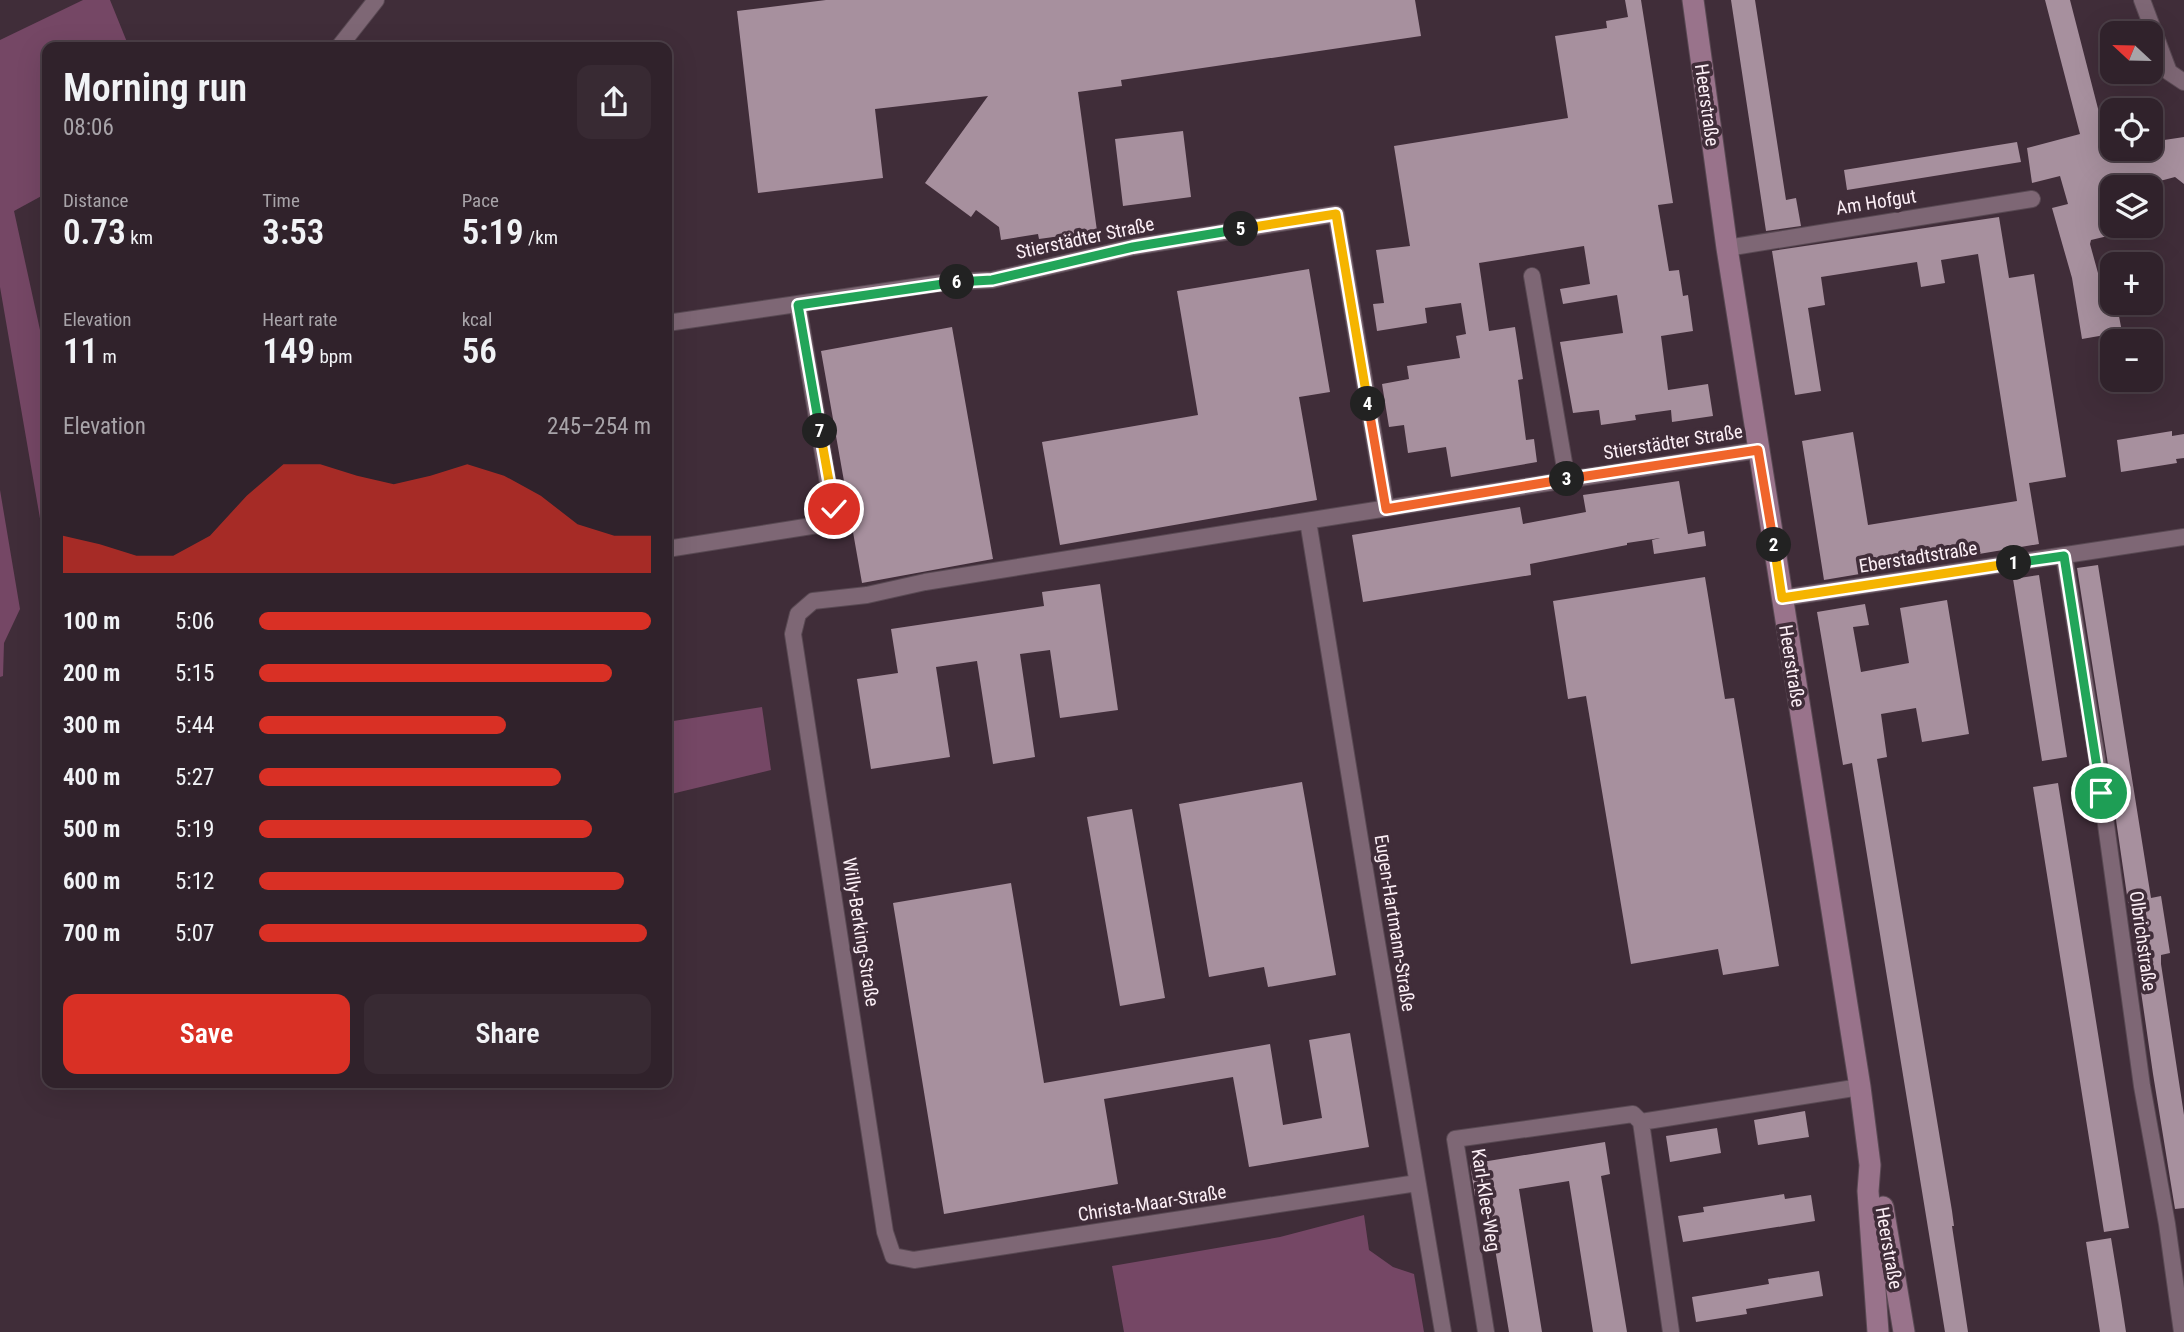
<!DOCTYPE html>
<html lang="en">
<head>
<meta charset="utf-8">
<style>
	:root { --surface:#30222b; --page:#382a33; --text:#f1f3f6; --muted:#a8a4a9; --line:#4b3f47; --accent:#d93025 }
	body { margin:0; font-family:"Roboto Condensed",sans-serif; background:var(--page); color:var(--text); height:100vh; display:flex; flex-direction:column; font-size:26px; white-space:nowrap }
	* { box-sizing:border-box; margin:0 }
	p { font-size:23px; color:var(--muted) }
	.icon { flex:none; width:38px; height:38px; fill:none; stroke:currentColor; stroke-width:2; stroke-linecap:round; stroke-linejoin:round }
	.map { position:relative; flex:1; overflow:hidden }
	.panel { position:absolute; left:42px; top:42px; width:630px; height:1046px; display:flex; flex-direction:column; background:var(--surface); border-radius:14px; box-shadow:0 7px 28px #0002,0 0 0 2px var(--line) }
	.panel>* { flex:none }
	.needle { width:46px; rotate:292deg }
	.tools { position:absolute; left:2100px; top:21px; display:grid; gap:14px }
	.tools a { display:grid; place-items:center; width:63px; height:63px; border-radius:14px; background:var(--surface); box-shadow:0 7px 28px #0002,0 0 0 2px var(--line); font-size:35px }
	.pin { position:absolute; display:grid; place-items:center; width:60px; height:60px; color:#fff; margin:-30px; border:4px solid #fff; border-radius:50%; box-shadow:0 2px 7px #0007 }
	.km { position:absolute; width:35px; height:35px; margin:-18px; border-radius:50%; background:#222; color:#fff; font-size:19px; line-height:35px; text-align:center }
	.round { display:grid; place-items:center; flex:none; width:74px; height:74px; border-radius:14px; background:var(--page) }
	.summary { display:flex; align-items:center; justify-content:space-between; height:119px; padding:0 21px }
	h1 { font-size:38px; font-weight:600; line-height:52px }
	.metrics { display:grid; grid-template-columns:repeat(3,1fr); gap:10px; height:119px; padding:7px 21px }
	.metrics div { display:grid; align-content:center }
	.metrics b { font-size:35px; font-weight:600 }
	.metrics small { font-size:19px; font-weight:400 }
	.metrics p { font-size:19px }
	.chart { height:196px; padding:14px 21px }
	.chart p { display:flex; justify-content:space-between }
	.chart svg { width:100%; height:126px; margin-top:7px; fill:var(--accent); opacity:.7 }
	.button { display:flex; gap:14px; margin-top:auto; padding:14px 21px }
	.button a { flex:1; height:80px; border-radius:14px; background:var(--accent); color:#fff; font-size:28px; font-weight:600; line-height:80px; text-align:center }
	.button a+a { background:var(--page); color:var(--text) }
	ul { padding:0 21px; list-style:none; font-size:23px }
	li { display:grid; grid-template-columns:112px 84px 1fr; align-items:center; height:52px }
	li i { height:18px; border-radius:9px; background:var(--accent) }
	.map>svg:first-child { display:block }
	.green { fill:#754765 }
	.building { fill:#a7909e }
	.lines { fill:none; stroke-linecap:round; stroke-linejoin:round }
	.street-casing { stroke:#594953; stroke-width:18 }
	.secondary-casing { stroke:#594953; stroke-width:23 }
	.street { stroke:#7e6775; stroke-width:16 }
	.secondary { stroke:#99738b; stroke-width:21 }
	.split-1-casing { stroke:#fff; stroke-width:14 }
	.split-2-casing { stroke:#fff; stroke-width:14 }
	.split-3-casing { stroke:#fff; stroke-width:14 }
	.split-4-casing { stroke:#fff; stroke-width:14 }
	.split-5-casing { stroke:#fff; stroke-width:14 }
	.split-6-casing { stroke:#fff; stroke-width:14 }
	.split-7-casing { stroke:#fff; stroke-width:14 }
	.split-8-casing { stroke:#fff; stroke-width:14 }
	.split-1 { stroke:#22a559; stroke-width:9 }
	.split-2 { stroke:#f5b400; stroke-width:9 }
	.split-3 { stroke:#f0652b; stroke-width:9 }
	.split-4 { stroke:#f0652b; stroke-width:9 }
	.split-5 { stroke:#f5b400; stroke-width:9 }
	.split-6 { stroke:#22a559; stroke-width:9 }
	.split-7 { stroke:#22a559; stroke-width:9 }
	.split-8 { stroke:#f5b400; stroke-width:9 }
	.labels { text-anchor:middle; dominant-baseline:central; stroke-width:7; stroke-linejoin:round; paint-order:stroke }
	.street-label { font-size:19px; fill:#fceff6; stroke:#402d39 }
</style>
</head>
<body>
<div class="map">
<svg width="2184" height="1332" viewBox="0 0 2184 1332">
	<rect width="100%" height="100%" fill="#402d39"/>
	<path class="green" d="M83,0H110L129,47H47V193L14,211L47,362V559L0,287V40Z
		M0,490L20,609L4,643L3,676L0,677Z
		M762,707L771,770L667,795V722Z
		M1364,1215L1369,1250L1393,1267L1414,1274L1424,1332H1124L1112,1266L1280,1237Z"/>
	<path class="building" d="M826,0H1415L1421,36L1121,80L1122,86L1078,92L1097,231L1039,239L1038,234L1001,240L999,227L976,210L971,217L925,183L988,96L875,109L883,178L758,193L737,11Z
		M1625,0H1641L1673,203L1658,205L1669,271L1679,270L1683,296L1688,295L1693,331L1661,336L1668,390L1708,384L1713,416L1672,422L1671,410L1635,415L1636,420L1601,425L1599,410L1573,413L1560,342L1623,333L1617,295L1563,304L1560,289L1590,284L1584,246L1479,263L1489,331L1515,327L1523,379L1518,380L1526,440L1534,439L1537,462L1451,477L1446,447L1408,453L1404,425L1389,427L1382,384L1409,379L1407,366L1460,358L1456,336L1466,334L1461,303L1425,308L1427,323L1377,331L1373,304L1384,303L1376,250L1410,246L1394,146L1568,118L1555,36L1607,28L1606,21L1628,17Z
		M1731,0H1755L1786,200L1796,198L1801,226L1766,231Z
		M2045,0H2070L2103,128L2112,126V149H2118L2121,158L2151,150V142L2184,137V184L2175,177L2141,186L2140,180L2108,188L2112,206V235L2091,240L2090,244L2098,273L2112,271V303H2115L2116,311H2118L2122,332L2082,339L2072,278L2052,208L2068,204L2060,176L2032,183L2027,148L2080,134Z
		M1183,131L1191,197L1123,206L1115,139Z
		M2017,142L2021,162L1847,190L1844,170Z
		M1999,217L2009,278L2034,274L2066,477L2029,483L2039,544L1824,580L1802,441L1853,432L1868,525L2017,501L1978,254L1941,260L1945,283L1921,287L1917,262L1821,277L1825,305L1808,308L1821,391L1795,395L1772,251Z
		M1309,269L1330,392L1299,397L1317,500L1060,545L1042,442L1198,415L1177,291Z
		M952,327L993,559L862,583L821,351Z
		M2172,431V436L2184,434V458L2176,459L2177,463L2121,472L2117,440Z
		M1679,481L1688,534L1704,531L1706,546L1654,554L1652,540L1660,538L1627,543V545L1530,564L1531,575L1363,602L1352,535L1520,507L1523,524L1586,512L1583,495Z
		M2098,565L2151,898L2161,896L2170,953L2161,955V964L2184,1115V1208L2175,1209L2153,1074L2107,758L2077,568Z
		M2039,575L2067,757L2042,761L2013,579Z
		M1705,577L1725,699L1734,698L1779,966L1723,975L1718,949L1631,964L1586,696L1568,699L1553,601Z
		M1100,584L1118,710L1060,718L1050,650L1020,654L1035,757L993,764L977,661L936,667L950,757L871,769L857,679L898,673L891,629L1044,606L1042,592Z
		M1947,600L1969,734L1922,742L1916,708L1881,714L1887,757L1877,759L1952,1211L1954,1226H1952L1968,1332H1945L1852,763L1843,765L1817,612L1865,604L1869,625L1853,627L1861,672L1909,663L1900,608Z
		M1302,782L1336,975L1268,987L1264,967L1209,977L1179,804Z
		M2058,783L2129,1228L2104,1232L2033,787Z
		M1132,809L1165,998L1120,1006L1087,817Z
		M1011,883L1044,1083L1270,1044L1283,1125L1322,1118L1309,1040L1350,1033L1369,1147L1249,1167L1233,1077L1104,1099L1118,1184L944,1214L893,903Z
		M1805,1111L1809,1137L1758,1145L1754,1120Z
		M1717,1128L1721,1153L1670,1162L1666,1136Z
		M1605,1142L1610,1174L1601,1176L1627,1332H1593L1569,1181L1519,1189L1542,1332H1509L1486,1195L1475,1196L1470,1164Z
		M1784,1194L1785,1199L1811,1195L1815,1221L1683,1242L1678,1216L1704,1212L1703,1207Z
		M2111,1238L2121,1299L2126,1332H2100L2086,1242Z
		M1819,1271L1823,1296L1746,1309L1747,1314L1696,1322L1692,1297L1769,1284L1768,1279Z"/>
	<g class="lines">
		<defs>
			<path id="street" d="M2142,0L2169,72L2184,82
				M339,47L376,0
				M1727,248L2032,199
				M1532,276L1567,480
				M667,323L948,282L992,280L1133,247L1336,214L1386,508
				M1308,521L1373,919L1443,1332
				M667,549L824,524L834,518L798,305
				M2064,556L2097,759L2142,1086L2167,1224L2182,1332
				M1782,598L2184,537
				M1417,1183L914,1260L893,1256L885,1232L793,634L798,614L813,601L867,595L925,582L1267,527L1758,450
				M1486,1332L1455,1139L1633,1114L1641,1122
				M1671,1332L1641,1122L1860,1087"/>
			<path id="secondary" d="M1693,0L1727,248L1860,1087L1870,1165L1868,1191L1878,1332
				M1883,1207L1904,1332"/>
		</defs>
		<use href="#street" class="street-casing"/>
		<use href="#secondary" class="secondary-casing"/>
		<use href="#street" class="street"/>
		<use href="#secondary" class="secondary"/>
	</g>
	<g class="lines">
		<defs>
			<path id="split-1" d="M2014,563L2064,556L2101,793"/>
			<path id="split-2" d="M1774,545L1782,598L2014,563"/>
			<path id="split-3" d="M1567,479L1758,450L1774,545"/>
			<path id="split-4" d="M1368,404L1386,509L1567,479"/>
			<path id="split-5" d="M1241,229L1336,214L1368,404"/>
			<path id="split-6" d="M957,282L992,280L1133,247L1241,229"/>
			<path id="split-7" d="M820,431L798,305L957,282"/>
			<path id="split-8" d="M820,431L834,509"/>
		</defs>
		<use href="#split-1" class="split-1-casing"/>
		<use href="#split-2" class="split-2-casing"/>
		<use href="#split-3" class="split-3-casing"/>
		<use href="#split-4" class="split-4-casing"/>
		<use href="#split-5" class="split-5-casing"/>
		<use href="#split-6" class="split-6-casing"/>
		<use href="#split-7" class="split-7-casing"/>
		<use href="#split-8" class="split-8-casing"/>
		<use href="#split-1" class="split-1"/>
		<use href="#split-2" class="split-2"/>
		<use href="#split-3" class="split-3"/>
		<use href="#split-4" class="split-4"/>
		<use href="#split-5" class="split-5"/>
		<use href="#split-6" class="split-6"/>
		<use href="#split-7" class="split-7"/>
		<use href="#split-8" class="split-8"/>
	</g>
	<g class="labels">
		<g class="street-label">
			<text transform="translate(1707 105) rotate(82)">Heerstraße</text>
			<text transform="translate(1876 202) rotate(-9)">Am Hofgut</text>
			<text transform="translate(1085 238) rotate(-12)">Stierstädter Straße</text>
			<text transform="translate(1673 442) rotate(-9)">Stierstädter Straße</text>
			<text transform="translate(1918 557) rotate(-9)">Eberstadtstraße</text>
			<text transform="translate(1792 666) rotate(81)">Heerstraße</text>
			<text transform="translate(1395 923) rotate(81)">Eugen-Hartmann-Straße</text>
			<text transform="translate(861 932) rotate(81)">Willy-Berking-Straße</text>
			<text transform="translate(2143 941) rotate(82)">Olbrichstraße</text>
			<text transform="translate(1486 1200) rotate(81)">Karl-Klee-Weg</text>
			<text transform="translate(1152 1203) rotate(-9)">Christa-Maar-Straße</text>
			<text transform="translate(1889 1248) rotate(80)">Heerstraße</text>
		</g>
	</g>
</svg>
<div class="tools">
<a><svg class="needle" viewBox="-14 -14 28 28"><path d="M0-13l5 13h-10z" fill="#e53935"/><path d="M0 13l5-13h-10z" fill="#a8a4a9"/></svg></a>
<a><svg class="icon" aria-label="locate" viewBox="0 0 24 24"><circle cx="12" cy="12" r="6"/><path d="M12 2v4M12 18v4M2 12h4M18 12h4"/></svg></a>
<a><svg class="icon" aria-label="layers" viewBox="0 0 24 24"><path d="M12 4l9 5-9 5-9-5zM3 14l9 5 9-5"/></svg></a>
<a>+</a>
<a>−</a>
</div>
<div class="pin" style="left:2101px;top:793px;background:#1e9e55"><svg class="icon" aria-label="arrive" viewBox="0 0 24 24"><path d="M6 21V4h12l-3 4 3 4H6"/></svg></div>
<div class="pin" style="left:834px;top:509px;background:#d93025"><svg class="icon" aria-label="check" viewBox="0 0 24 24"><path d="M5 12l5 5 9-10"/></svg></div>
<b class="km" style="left:2014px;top:563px">1</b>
<b class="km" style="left:1774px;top:545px">2</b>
<b class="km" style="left:1567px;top:479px">3</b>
<b class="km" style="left:1368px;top:404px">4</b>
<b class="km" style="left:1241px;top:229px">5</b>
<b class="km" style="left:957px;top:282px">6</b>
<b class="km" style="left:820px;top:431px">7</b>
<section class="panel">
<div class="summary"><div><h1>Morning run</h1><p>08:06</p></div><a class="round"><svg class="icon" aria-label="share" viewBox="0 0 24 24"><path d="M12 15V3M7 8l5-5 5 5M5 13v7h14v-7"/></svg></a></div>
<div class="metrics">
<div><p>Distance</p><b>0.73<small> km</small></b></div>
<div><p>Time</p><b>3:53</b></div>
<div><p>Pace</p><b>5:19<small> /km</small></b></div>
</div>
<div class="metrics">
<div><p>Elevation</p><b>11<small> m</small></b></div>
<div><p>Heart rate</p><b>149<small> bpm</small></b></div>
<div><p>kcal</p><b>56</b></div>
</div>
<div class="chart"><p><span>Elevation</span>245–254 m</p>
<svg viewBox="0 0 160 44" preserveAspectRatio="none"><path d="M0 44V31L10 34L20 38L30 38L40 31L50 17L60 6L70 6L80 10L90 13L100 10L110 6L120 10L130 17L140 27L150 31L160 31V44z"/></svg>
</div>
<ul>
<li><b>100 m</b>5:06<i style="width:100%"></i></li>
<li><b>200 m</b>5:15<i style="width:90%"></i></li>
<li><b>300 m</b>5:44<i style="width:63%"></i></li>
<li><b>400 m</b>5:27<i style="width:77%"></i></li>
<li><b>500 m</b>5:19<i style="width:85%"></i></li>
<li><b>600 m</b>5:12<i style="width:93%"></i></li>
<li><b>700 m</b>5:07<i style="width:99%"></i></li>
</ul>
<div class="button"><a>Save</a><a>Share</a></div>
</section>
</div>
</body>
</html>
